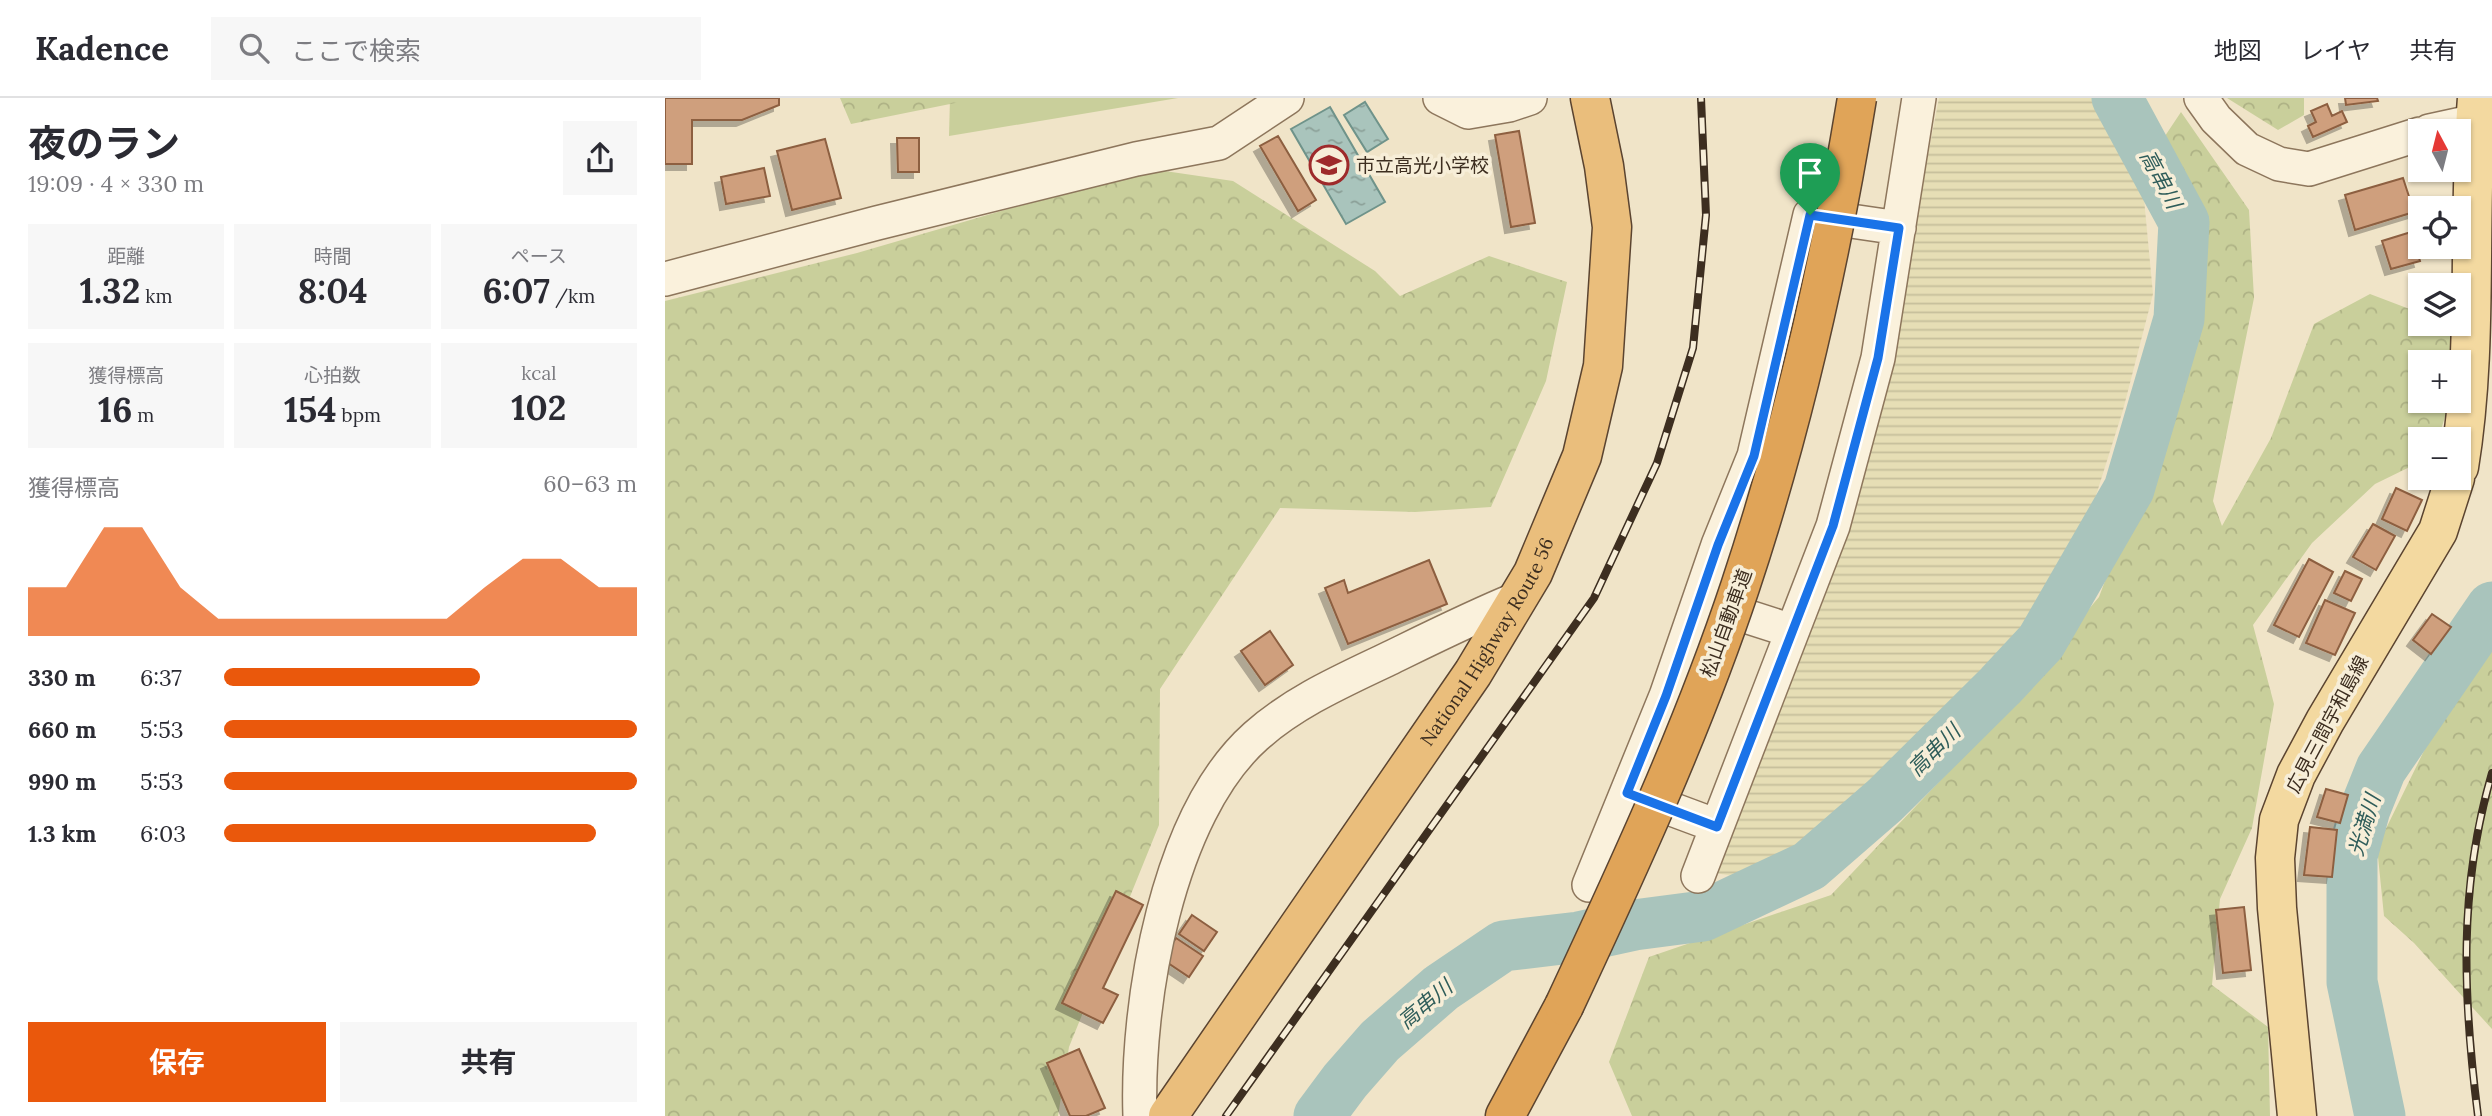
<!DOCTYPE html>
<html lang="ja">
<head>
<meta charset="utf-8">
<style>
	:root { --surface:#fff; --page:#f7f7f7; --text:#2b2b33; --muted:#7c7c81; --line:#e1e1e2; --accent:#ea580c }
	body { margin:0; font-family:Lora,"Noto Sans JP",serif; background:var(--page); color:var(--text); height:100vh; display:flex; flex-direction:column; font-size:26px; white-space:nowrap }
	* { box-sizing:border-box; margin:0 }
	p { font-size:23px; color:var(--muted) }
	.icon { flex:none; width:38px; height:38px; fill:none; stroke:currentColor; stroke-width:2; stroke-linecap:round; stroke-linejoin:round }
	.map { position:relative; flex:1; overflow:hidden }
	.drawer { display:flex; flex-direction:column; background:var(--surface); width:665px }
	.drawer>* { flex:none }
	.needle { width:46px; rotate:353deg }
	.controls { position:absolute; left:1743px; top:21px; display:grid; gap:14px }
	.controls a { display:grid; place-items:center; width:63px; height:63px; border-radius:0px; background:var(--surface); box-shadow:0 2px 5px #0004; font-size:35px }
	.pin { position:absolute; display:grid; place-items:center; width:60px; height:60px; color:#fff; margin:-72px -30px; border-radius:50% 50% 50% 0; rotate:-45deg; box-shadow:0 0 7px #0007 }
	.pin .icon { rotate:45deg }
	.round { display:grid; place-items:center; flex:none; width:74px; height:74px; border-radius:0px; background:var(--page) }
	.head { display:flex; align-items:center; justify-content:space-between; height:119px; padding:0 28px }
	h1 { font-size:38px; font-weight:700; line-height:52px }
	.stats { display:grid; grid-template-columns:repeat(3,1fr); gap:10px; height:119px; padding:7px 28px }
	.stats div { display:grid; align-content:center; border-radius:0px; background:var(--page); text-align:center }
	.stats b { font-size:35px; font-weight:700 }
	.stats small { font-size:19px; font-weight:400 }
	.stats p { font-size:19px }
	.chart { height:196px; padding:14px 28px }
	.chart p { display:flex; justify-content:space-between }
	.chart svg { width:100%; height:126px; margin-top:7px; fill:var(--accent); opacity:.7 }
	.action { display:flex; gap:14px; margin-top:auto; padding:14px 28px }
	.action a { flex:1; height:80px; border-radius:0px; background:var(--accent); color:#fff; font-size:28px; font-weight:700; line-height:80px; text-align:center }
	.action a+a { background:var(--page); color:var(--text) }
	ul { padding:0 28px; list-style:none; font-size:23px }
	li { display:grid; grid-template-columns:112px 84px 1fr; align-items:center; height:52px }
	li i { height:18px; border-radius:9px; background:var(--accent) }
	header { display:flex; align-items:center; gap:42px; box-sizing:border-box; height:98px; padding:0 35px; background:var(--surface); border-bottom:2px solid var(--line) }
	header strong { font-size:33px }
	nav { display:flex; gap:38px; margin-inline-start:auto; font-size:24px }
	.search { width:490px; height:63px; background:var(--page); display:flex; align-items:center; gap:18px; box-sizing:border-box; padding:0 24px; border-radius:0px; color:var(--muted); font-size:26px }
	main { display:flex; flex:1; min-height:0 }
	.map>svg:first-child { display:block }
	.farmland { fill:url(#farmland-rules) }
	.grass { fill:#c9cf9b }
	.forest { fill:url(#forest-crowns) }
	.water { fill:url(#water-ripples); stroke:#6f938a; stroke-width:2 }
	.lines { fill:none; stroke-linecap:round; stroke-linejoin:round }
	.river { stroke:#a9c4bc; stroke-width:51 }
	.building { fill:#cf9f7d; stroke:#8d5f41; stroke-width:2; filter:url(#shadow) }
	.minor-casing { stroke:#8d765c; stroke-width:36 }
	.primary-casing { stroke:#5b4430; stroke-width:41 }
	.trunk-casing { stroke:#5b4430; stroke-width:41 }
	.motorway-casing { stroke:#5b4430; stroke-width:41 }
	.minor { stroke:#faf1dc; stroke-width:33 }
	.primary { stroke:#f3d9a0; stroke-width:38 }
	.trunk { stroke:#eabe7c; stroke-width:38 }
	.motorway { stroke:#e0a458; stroke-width:38 }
	.rail-casing { stroke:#3d2e20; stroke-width:8 }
	.rail { stroke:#f7eed8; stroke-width:5; stroke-dasharray:16; stroke-linecap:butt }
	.motorway-bridge-casing { stroke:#5b4430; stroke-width:41; stroke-linecap:butt }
	.motorway-bridge { stroke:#e0a458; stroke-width:38 }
	.route-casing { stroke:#fff; stroke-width:14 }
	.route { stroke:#1a73e8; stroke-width:9 }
	.labels { text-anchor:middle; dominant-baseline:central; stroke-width:7; stroke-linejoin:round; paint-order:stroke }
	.poi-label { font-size:19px; fill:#3d2e20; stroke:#f7eed8; text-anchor:start }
	.street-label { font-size:19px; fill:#3d2e20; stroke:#f7eed8 }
	.water-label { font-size:21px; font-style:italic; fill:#2f5d5a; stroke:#f7eed8 }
</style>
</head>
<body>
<header>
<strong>Kadence</strong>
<div class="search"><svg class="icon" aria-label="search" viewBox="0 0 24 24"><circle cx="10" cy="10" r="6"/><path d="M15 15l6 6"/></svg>ここで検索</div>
<nav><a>地図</a><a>レイヤ</a><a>共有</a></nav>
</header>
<main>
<section class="drawer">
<div class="head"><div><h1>夜のラン</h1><p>19:09 · 4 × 330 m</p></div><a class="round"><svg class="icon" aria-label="share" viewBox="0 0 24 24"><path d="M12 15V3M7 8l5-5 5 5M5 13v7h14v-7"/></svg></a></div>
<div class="stats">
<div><p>距離</p><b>1.32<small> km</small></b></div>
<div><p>時間</p><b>8:04</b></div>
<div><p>ペース</p><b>6:07<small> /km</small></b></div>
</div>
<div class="stats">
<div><p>獲得標高</p><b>16<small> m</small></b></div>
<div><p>心拍数</p><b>154<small> bpm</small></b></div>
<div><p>kcal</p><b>102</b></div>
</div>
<div class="chart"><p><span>獲得標高</span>60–63 m</p>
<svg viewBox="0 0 160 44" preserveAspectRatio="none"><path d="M0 44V27L10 27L20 6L30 6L40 27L50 38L60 38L70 38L80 38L90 38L100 38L110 38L120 27L130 17L140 17L150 27L160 27V44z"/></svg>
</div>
<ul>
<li><b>330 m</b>6:37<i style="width:62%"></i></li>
<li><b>660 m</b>5:53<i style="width:100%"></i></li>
<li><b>990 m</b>5:53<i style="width:100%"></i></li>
<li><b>1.3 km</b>6:03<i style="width:90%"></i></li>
</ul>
<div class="action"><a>保存</a><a>共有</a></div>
</section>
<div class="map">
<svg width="1827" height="1018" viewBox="0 0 1827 1018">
	<defs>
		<pattern id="farmland-rules" width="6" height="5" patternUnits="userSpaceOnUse" patternTransform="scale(1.75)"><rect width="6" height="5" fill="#e6deb5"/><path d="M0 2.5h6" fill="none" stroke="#c6bf9b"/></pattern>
		<pattern id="forest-crowns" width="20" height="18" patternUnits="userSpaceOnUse" patternTransform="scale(1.75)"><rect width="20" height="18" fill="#c9cf9b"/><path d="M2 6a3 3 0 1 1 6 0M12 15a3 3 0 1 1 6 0" fill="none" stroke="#aeb285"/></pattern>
		<pattern id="water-ripples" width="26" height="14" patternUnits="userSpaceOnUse" patternTransform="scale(1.75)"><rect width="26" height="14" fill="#a9c4bc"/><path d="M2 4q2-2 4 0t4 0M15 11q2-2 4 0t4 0" fill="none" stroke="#8ba098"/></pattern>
		<filter id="shadow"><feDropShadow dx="-6" dy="6" stdDeviation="0" flood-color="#0004"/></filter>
	</defs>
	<rect width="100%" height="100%" fill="#f0e4c8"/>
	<path class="farmland" d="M1274,0H1434L1478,90L1488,196L1458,312L1422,426L1362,532L1212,695L1141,760L1074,779L1050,775L1224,257Z"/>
	<path class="grass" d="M285,0H513L284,38Z"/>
	<path class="forest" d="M175,0H295V4L186,26Z
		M1562,0H1639V17L1613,32Z
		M1516,14L1584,112L1589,200L1548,403L1557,428L1606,340L1649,226L1705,196L1755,215V226H1783L1793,229L1789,264H1755V303H1785L1773,341H1755V364L1710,386L1647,445L1588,527L1609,606L1587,730L1555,801L1547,887L1603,929L1605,1018H967L944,964L984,859L1166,797L1314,642L1434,499L1490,349L1522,231L1515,95L1500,38Z
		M493,72L568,83L710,173L735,198L824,158L902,184L881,283L826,409L750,414L615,410L495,591L494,727L404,949L393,1018H0V203L192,155L343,111Z
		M1827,552V931L1749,845L1719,818L1712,749L1776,618Z"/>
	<path class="water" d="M700,4L723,41L702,54L679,17Z
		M665,9L720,104L681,126L626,31Z"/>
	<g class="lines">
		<path class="river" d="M654,1018L680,983L715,943L776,890L838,848L914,839L969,827L1038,818L1144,768L1220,702L1335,588L1376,544L1464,391L1514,221L1519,124L1452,0
			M1715,1018L1687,884V758L1700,711L1716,671L1827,509"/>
	</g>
	<path class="building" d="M0,0H114V7L77,22H27V66H0Z
		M1680,0H1712L1713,3L1681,7Z
		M1662,6L1667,18L1677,13L1682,24L1648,39L1643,28L1651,24L1646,13Z
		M854,33L870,125L846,129L830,37Z
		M613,38L651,102L633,113L595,48Z
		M232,40H254V74H233Z
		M160,41L176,100L127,112L112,53Z
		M99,70L105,98L61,106L56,79Z
		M1738,80L1749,114L1690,132L1680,97Z
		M1746,134L1755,163L1726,171L1717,143Z
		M1731,390L1757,402L1742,433L1717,421Z
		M1708,426L1730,438L1711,472L1688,459Z
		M1644,461L1668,474L1634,539L1609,527Z
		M764,462L782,506L683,546L660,490L679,482L683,495Z
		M1680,473L1697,481L1686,503L1669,495Z
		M1660,502L1690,515L1670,557L1641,545Z
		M1767,516L1786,529L1766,556L1748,542Z
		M605,533L628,567L600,587L576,553Z
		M1661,691L1683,697L1675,725L1652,719Z
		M1645,729L1672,732L1667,779L1639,777Z
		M451,793L478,807L438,890L453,897L438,925L397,905Z
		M1579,809L1586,872L1558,875L1551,812Z
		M527,817L552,834L539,853L514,836Z
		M511,840L538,858L524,879L497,861Z
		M414,951L440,1010L421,1018H405L382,965Z"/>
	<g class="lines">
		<defs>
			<path id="minor" d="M775,0L803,14L844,7L865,0
				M1536,0L1551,21L1582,51L1614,66L1644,71L1755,36
				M1764,33L1810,23
				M0,181L212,125L471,61L554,45L622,0
				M1043,506L1127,533
				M966,696L1052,728
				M1033,778L1168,428L1213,260L1254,0
				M924,787L1001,598L1053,447L1089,358L1145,117L1234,130
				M475,1018C471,905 502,717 591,638C629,604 677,583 723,561C766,540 808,519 852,501"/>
			<path id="primary" d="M1794,369C1814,247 1802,123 1812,0
				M1632,1018L1612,810L1610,760L1614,722L1631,677L1660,623L1773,433L1790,380"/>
			<g id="trunk">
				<path id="s1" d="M503,1018L808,575L868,475L917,358L938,268L947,129L939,68L925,0"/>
			</g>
			<path id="motorway" d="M840,1018L899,908"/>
		</defs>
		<use href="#minor" class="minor-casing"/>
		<use href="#primary" class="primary-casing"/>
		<use href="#trunk" class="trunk-casing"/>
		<use href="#motorway" class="motorway-casing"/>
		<use href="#minor" class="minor"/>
		<use href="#primary" class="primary"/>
		<use href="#trunk" class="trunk"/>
		<use href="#motorway" class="motorway"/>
		<defs>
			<path id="rail" d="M561,1018L929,500L992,365L1028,250L1041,117L1036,0
				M1813,1018C1798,900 1793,791 1827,675"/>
		</defs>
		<use href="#rail" class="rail-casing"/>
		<use href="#rail" class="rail"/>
		<defs>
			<path id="motorway-bridge" d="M899,908C963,771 1027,633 1075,489C1128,330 1165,165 1192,0"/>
		</defs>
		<use href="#motorway-bridge" class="motorway-bridge-casing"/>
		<use href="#motorway-bridge" class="motorway-bridge"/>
	</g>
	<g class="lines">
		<defs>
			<path id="route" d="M1145,117L1234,130L1213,260L1168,428L1052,729L962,695L1001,598L1053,447L1089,358Z"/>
		</defs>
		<use href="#route" class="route-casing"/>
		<use href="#route" class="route"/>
	</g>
	<defs>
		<symbol id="school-ring" viewBox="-11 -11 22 22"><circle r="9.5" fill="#f7eed8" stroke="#9e2a2b" stroke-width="1.5"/><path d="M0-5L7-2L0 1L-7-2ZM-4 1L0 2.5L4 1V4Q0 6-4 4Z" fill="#9e2a2b"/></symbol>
	</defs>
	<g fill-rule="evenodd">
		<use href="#school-ring" x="642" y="45" width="44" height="44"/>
	</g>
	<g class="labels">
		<g class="poi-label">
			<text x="691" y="67">市立高光小学校</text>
		</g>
		<g class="street-label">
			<text transform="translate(1061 525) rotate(-70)">松山自動車道</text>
			<text stroke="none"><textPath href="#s1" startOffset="572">National Highway Route 56</textPath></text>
			<text transform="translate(1662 626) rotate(-62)">広見三間宇和島線</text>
		</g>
		<g class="water-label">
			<text transform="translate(1496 81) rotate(62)">高串川</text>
			<text transform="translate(1269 652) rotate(-45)">高串川</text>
			<text transform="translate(1699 727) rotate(-73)">光満川</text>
			<text transform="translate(760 906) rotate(-40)">高串川</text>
		</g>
	</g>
</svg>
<div class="controls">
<a><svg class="needle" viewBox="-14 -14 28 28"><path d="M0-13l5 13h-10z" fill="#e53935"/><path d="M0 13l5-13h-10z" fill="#7c7c81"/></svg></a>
<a><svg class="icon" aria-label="locate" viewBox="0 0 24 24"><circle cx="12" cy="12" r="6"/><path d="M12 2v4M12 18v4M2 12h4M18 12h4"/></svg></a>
<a><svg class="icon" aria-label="layers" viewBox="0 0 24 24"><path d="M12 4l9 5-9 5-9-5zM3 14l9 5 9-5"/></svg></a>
<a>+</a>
<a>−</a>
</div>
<div class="pin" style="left:1145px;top:117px;background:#1e9e55"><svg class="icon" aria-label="arrive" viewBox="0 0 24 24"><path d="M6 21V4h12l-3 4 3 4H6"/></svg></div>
</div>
</main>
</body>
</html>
